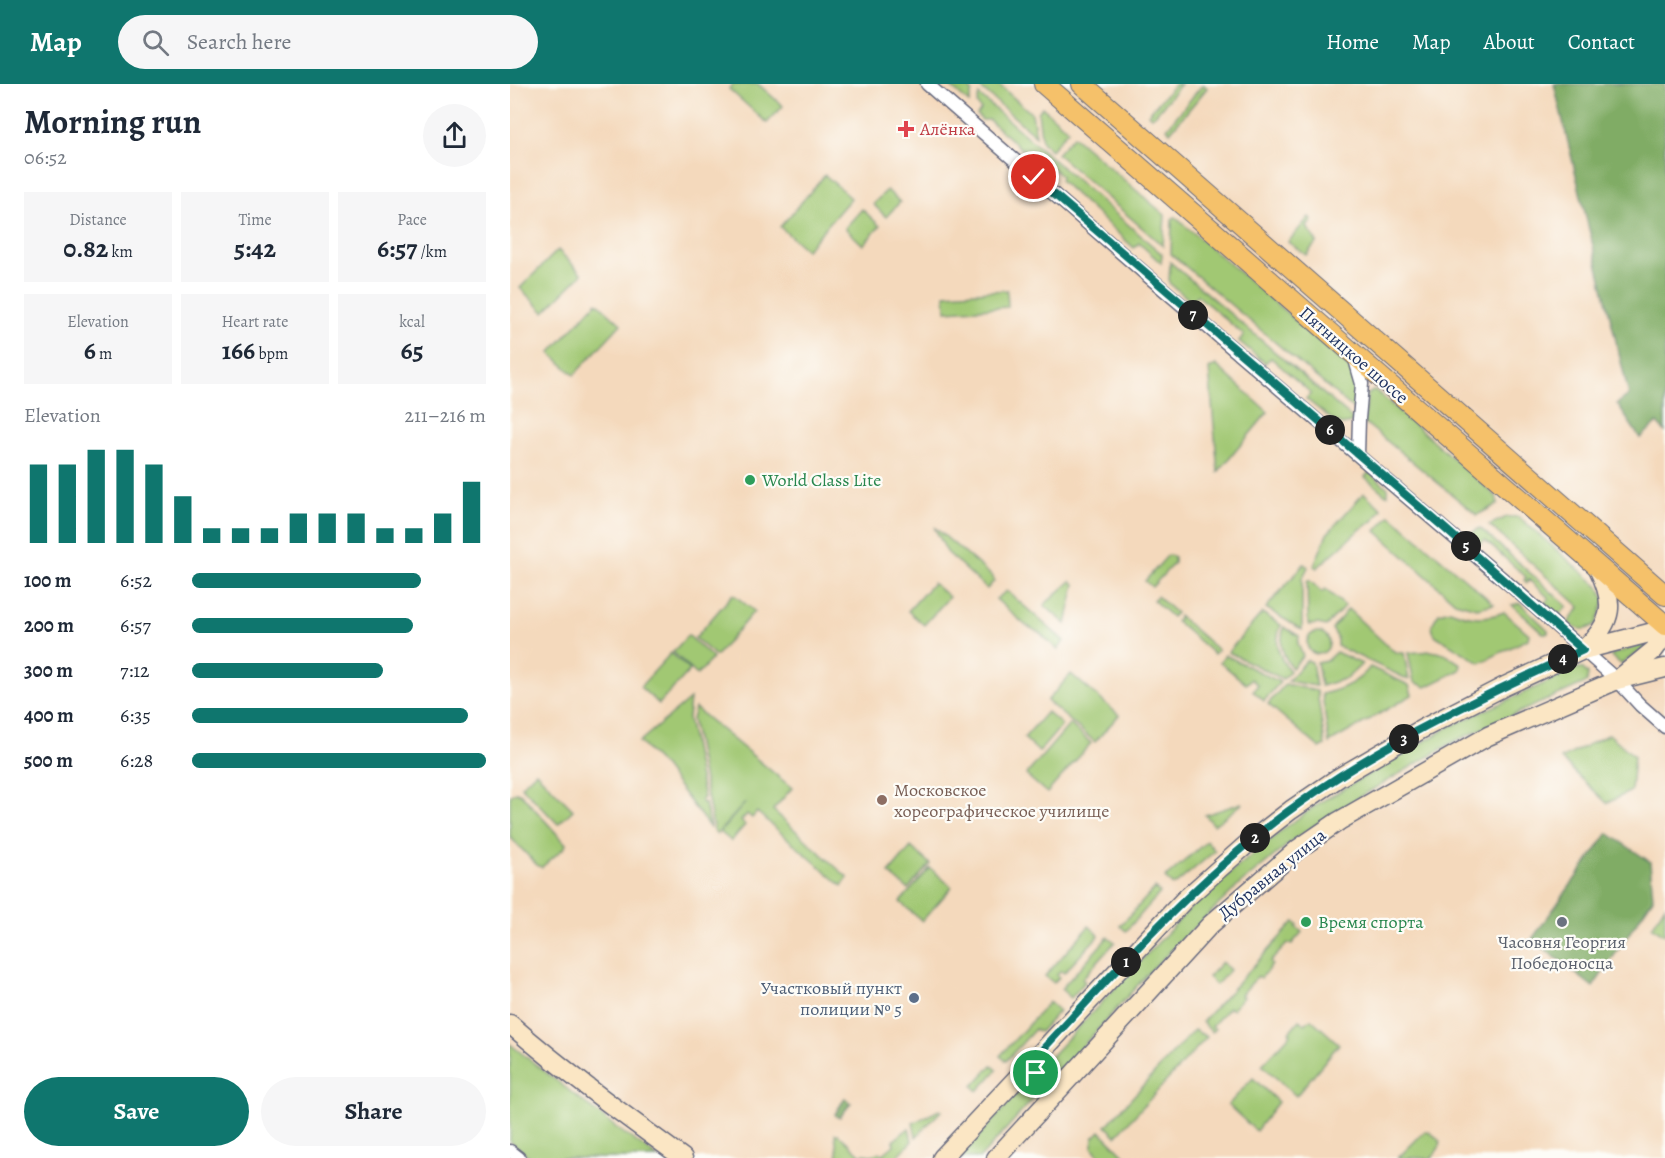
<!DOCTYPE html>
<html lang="en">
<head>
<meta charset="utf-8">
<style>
	:root { --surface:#fff; --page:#f6f6f7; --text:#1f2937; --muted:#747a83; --accent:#0f766e }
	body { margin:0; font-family:Alegreya,serif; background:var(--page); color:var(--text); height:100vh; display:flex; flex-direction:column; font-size:22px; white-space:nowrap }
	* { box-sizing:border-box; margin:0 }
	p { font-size:20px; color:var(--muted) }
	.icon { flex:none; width:33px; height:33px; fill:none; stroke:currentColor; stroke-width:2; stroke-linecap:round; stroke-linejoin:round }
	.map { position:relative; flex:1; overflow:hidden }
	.panel { display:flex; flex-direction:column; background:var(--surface); width:510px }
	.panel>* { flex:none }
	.pin { position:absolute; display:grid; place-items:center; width:51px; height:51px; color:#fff; margin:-26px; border:3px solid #fff; border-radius:50%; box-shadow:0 2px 6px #0007 }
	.km { position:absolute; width:30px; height:30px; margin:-15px; border-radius:50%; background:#222; color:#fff; font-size:16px; line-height:30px; text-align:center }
	.round { display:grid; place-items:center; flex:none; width:63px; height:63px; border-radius:32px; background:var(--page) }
	.head { display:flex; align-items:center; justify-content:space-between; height:102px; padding:0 24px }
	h1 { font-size:33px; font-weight:700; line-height:45px }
	.metrics { display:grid; grid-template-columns:repeat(3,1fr); gap:9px; height:102px; padding:6px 24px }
	.metrics div { display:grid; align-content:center; border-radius:0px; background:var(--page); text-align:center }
	.metrics b { font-size:26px; font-weight:700 }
	.metrics small { font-size:16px; font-weight:400 }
	.metrics p { font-size:16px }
	.chart { height:168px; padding:12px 24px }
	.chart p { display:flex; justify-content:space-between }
	.chart svg { width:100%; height:108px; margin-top:6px; stroke:var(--accent); stroke-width:6 }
	.cta { display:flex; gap:12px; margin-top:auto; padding:12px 24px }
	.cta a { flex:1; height:69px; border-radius:36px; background:var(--accent); color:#fff; font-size:24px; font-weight:700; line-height:69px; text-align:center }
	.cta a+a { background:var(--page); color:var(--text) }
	ul { padding:0 24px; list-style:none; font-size:20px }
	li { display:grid; grid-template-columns:96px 72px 1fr; align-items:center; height:45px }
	li i { height:15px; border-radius:8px; background:var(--accent) }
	header { display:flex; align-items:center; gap:36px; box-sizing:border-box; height:84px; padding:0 30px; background:var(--accent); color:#fff }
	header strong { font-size:28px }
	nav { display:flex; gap:33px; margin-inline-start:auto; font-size:21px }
	.search { width:420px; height:54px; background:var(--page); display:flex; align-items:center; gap:15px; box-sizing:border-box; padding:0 21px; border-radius:33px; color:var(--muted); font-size:22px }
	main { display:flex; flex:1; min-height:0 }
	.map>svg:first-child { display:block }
	.green { fill:#a1c873; stroke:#5e7c68; stroke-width:1.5 }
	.forest { fill:#80ac65; stroke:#4e6e62; stroke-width:1.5 }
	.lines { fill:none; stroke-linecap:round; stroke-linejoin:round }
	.street-casing { stroke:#676a7f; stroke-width:15 }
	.secondary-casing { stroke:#676a7f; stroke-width:21 }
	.primary-casing { stroke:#676a7f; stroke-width:22 }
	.street { stroke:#fff; stroke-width:12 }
	.secondary { stroke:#fbe6c4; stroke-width:18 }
	.primary { stroke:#f5c16b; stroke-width:20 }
	.route-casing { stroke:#fff; stroke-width:12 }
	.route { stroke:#0f766e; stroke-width:8 }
	.health-dot { fill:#e0444e; stroke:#fdfcf7; stroke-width:2 }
	.leisure-dot { fill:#2e9e5b; stroke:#fdfcf7; stroke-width:2 }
	.education-dot { fill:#8d6e63; stroke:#fdfcf7; stroke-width:2 }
	.worship-dot { fill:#6b7280; stroke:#fdfcf7; stroke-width:2 }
	.service-dot { fill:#5c6f8a; stroke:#fdfcf7; stroke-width:2 }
	.labels { text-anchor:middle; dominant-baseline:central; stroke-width:4.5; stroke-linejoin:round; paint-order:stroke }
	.health-label { font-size:18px; fill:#be3a42; stroke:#fdfcf7; text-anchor:start }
	.street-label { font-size:18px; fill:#1b2f5e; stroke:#fdfcf7 }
	.leisure-label { font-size:18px; fill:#27864d; stroke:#fdfcf7; text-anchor:start }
	.education-label { font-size:18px; fill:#785e54; stroke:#fdfcf7; text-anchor:start }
	.worship-label { font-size:18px; fill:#5b616d; stroke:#fdfcf7 }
	.service-label { font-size:18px; fill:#4e5e75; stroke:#fdfcf7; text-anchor:end }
</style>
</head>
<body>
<header>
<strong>Map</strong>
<div class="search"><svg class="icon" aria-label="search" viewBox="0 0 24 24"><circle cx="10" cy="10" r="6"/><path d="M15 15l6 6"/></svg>Search here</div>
<nav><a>Home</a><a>Map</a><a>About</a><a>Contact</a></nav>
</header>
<main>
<section class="panel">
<div class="head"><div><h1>Morning run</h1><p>06:52</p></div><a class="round"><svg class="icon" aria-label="share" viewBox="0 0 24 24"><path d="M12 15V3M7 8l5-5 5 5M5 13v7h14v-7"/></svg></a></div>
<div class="metrics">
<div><p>Distance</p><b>0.82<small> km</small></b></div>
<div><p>Time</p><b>5:42</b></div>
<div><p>Pace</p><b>6:57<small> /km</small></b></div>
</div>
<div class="metrics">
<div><p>Elevation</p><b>6<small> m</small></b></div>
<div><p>Heart rate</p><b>166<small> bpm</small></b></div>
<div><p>kcal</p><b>65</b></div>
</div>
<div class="chart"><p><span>Elevation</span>211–216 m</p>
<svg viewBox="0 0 160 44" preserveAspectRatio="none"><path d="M5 44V12M15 44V12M25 44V6M35 44V6M45 44V12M55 44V25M65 44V38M75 44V38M85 44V38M95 44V32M105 44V32M115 44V32M125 44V38M135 44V38M145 44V32M155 44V19"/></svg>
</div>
<ul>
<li><b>100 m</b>6:52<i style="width:78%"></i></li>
<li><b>200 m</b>6:57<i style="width:75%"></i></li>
<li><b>300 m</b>7:12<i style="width:65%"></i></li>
<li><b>400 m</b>6:35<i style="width:94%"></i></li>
<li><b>500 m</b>6:28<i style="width:100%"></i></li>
</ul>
<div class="cta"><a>Save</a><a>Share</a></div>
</section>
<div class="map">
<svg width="1155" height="1074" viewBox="0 0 1155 1074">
	<rect width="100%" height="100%" fill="#fdfcf7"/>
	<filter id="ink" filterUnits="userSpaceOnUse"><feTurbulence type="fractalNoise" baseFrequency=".0167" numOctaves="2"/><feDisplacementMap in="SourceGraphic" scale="12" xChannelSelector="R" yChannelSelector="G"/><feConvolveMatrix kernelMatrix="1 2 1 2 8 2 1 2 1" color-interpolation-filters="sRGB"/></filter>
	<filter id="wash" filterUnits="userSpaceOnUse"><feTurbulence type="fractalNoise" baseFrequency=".008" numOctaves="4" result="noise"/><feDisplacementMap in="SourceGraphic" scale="24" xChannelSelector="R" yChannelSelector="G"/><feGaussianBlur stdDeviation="1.35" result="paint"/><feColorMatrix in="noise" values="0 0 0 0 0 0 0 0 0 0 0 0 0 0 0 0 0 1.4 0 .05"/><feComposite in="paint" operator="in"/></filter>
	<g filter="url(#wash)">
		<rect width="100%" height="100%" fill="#f4d9bc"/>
		<path class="green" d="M223,0H248L273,22L257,39L219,5Z
			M438,0H454L462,7L459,19Z
			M466,0H488L522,30L526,52Z
			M665,0H671L645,31L641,33L638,30Z
			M693,0L697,4L660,48L657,44Z
			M469,11L652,170L651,179L629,159L624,164L550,96L551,92L523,68L518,71L479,36H472L467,31L471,26L467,20Z
			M532,23L558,46L541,66L532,58L528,29Z
			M563,52L655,131L653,162L547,70Z
			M315,91L341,114L296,166L270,143Z
			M377,106L390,118L376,133L363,120Z
			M352,125L370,142L353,161L335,144Z
			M665,133L847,289L846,327L661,170L662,135Z
			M799,133L802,136L797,143L807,158L796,171L778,158Z
			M48,166L72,190L34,228L10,204Z
			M660,178L843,335L841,339L832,341L824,337L796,315L801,309L761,274L755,279L729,257L734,251L687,211L681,217L659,199Z
			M497,206L498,223L436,227L435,210Z
			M87,218L111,240L64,291L40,269Z
			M706,281L758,328L708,388L699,285Z
			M865,306L986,412L988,420L967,431L854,338L858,310Z
			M859,388L878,404V411H876L855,393Z
			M854,409L872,425L863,437L849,446L807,484L804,482L817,450Z
			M880,431L984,520L967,524L945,518L866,447Z
			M997,433H1009L1089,503L1095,516L1086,540C1075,547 1069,547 1058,539L1070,523L979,441Z
			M424,443L483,493L484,497L477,505L437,468Z
			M970,444L1057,522L1049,532L1035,520L1039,514L1019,496L1017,499L1014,496L1016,493L975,456L970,460L962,455L963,448Z
			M658,471L664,473V479L642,503L635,497Z
			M794,480L798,483L792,495V546L756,524Z
			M799,496L812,508L815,505L835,522L816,542L808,540L799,541L798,538L797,498Z
			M561,497L565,500L556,540L534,521Z
			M423,499L439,513L414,541L398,527Z
			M497,507L554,557L548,566L530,549L515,541L486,515Z
			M223,510L244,527L206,572L185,554Z
			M647,512L666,529L662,533L643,516Z
			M1010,519L1038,546V549H1033L1002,521Z
			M838,525L882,566L888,569H894L899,596L827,562V553L822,545Z
			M940,526C960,534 974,536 994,528L1019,550L1018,555L970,579L926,552C919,543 923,538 929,529Z
			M752,529L771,541C764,559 768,573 780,587L773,595L718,568Z
			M669,532L708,566L704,570L666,537Z
			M774,543L789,552L788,560L793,572L782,584C772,571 769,559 774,543Z
			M797 559a11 11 0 1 1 22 0a11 11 0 1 1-22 0Z
			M178,551L203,574L187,591L163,568Z
			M1135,560L1137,563L1111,580L1100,571Z
			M921,567L935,570L951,580L950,586L916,603L904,598L898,569Z
			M826,568L852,580L837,594L811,602L807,579L816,577Z
			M161,569L180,586L149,620L130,603Z
			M715,571L770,598L754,617L743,607L748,601L741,595L736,600L710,578Z
			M797,576L802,578L806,602L778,597Z
			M860,583L899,601L902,611L819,659L812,610C831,606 848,599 860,583Z
			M1068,584L1073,585L1078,590L1077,598L945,657L826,727L786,754L730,800L645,882L544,994L540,988L530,984L691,813L780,740L811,718L939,643Z
			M561,590L609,631L585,658L537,617Z
			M775,600L807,607L815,661L810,664L758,620Z
			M180,615L178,634L194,714L191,715L192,719H195L200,744L154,683L129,658Z
			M185,624L282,704L263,726L338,794L332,802L247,728L242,734L237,730L231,737L235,741L221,757L210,748L236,718L207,750L204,747L182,635Z
			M537,628L552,641L529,668L514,654Z
			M560,640L581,659L537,709L516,691Z
			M1099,650L1124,672L1121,707L1097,719L1051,675Z
			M26,688L63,726L48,740L11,702Z
			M6,708L11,710L56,760L55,763L32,783L28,782L0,753V712Z
			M731,719L732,720L704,741L695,731Z
			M697,757L705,767L667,799L663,801L655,794Z
			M401,763L420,780L398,805L379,789Z
			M420,784L442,803L412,837L390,818Z
			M645,804L650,809L616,847L610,842Z
			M1155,822V851L1142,843Z
			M784,838L788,841L786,843L792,848L781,861L778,859L760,878L762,881L751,894L748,892L731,911L733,913L722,926L719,923L702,942L705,945L702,948L692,938Z
			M579,842L589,851L554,889L551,887L547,891L549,893L544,899L535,892Z
			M598,853L605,858L572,895L575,898L561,914L551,905Z
			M712,878L720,886L706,901L698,893Z
			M539,918L549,927L530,948L525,945L496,977L490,972Z
			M801,935L829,960L786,1012L752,981L781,950L779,948L789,936L795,940Z
			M684,946L697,953L606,1052L596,1042Z
			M0,960L108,1045L149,1074H21L0,1057Z
			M482,981L487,986L468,1007L463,1002Z
			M743,994L768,1018L746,1047L718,1021Z
			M525,995L531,1000L532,1005L470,1074H449L519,996Z
			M429,1026L431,1027L406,1053L403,1039Z
			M399,1044L402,1057L386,1074H349L353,1070L362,1071L370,1068L372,1071L384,1061L383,1057Z
			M590,1047L617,1074H591L582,1063L583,1054Z
			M915,1047L920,1048L930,1057V1062L922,1074H888Z
			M325,1050H328L350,1070L346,1074H328Z"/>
		<path class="forest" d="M1044,0H1155V348L1147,339L1130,354L1107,320L1119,311Z
			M1098,749L1140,778L1143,814L1083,903L1022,855Z
			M335,1014L341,1019L330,1033H327L325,1030Z"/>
	</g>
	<g filter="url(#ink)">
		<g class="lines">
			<defs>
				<path id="street" d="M417,0L639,193L1008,508L1107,596L1130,621L1155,643
					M844,272L852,300L849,335L848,370
					M509,992C527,985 546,996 537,1016
					M0,1067L9,1074"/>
				<path id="secondary" d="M1075,564C1104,537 1105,519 1088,484
					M1111,593L1144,566L1155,551
					M0,940C55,988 114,1031 173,1074
					M432,1074L674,816L737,760L781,726L828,694L912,645L995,602L1073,566L1155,545
					M486,1074L700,841L788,765L829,737L978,652L1107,596L1155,584"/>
				<path id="primary" d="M534,0L1155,541
					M572,0L1155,511"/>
			</defs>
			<use href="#street" class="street-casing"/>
			<use href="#secondary" class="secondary-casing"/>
			<use href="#primary" class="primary-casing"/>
			<use href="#street" class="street"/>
			<use href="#secondary" class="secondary"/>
			<use href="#primary" class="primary"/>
		</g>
	</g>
	<g class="lines" filter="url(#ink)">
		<defs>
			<path id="route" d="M524,93L932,442L1073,566C963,616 845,672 750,749C661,821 585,910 507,993L518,989H526"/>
		</defs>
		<use href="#route" class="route-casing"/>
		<use href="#route" class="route"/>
	</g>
	<path class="health-dot" d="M393 36h6v6h6v6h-6v6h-6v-6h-6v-6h6z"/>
	<g class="leisure-dot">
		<circle cx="240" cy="396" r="6"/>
		<circle cx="796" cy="838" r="6"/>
	</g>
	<circle class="education-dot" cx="372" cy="716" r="6"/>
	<circle class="worship-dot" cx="1052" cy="838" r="6"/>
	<circle class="service-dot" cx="404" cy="914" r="6"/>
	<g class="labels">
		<g class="health-label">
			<text x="410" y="45">Алёнка</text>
		</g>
		<g class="street-label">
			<text transform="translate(844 271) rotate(41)">Пятницкое шоссе</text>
			<text transform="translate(762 790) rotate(-39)">Дубравная улица</text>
		</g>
		<g class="leisure-label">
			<text x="252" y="396">World Class Lite</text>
			<text x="808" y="838">Время спорта</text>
		</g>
		<g class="education-label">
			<text x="384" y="706">Московское<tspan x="384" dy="21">хореографическое училище</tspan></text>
		</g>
		<g class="worship-label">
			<text x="1052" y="858">Часовня Георгия<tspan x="1052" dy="21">Победоносца</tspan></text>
		</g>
		<g class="service-label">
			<text x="392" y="904">Участковый пункт<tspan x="392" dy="21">полиции № 5</tspan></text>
		</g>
	</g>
</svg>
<div class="pin" style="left:526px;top:989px;background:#1e9e55"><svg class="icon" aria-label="arrive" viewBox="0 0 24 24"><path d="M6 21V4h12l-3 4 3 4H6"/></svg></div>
<div class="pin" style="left:524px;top:93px;background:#d93025"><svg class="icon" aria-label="check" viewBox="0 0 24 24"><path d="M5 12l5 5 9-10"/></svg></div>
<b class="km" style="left:616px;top:878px">1</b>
<b class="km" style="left:745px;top:754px">2</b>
<b class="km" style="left:894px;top:655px">3</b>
<b class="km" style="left:1053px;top:575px">4</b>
<b class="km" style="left:956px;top:462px">5</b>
<b class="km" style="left:820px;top:346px">6</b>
<b class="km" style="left:683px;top:231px">7</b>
</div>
</main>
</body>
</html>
